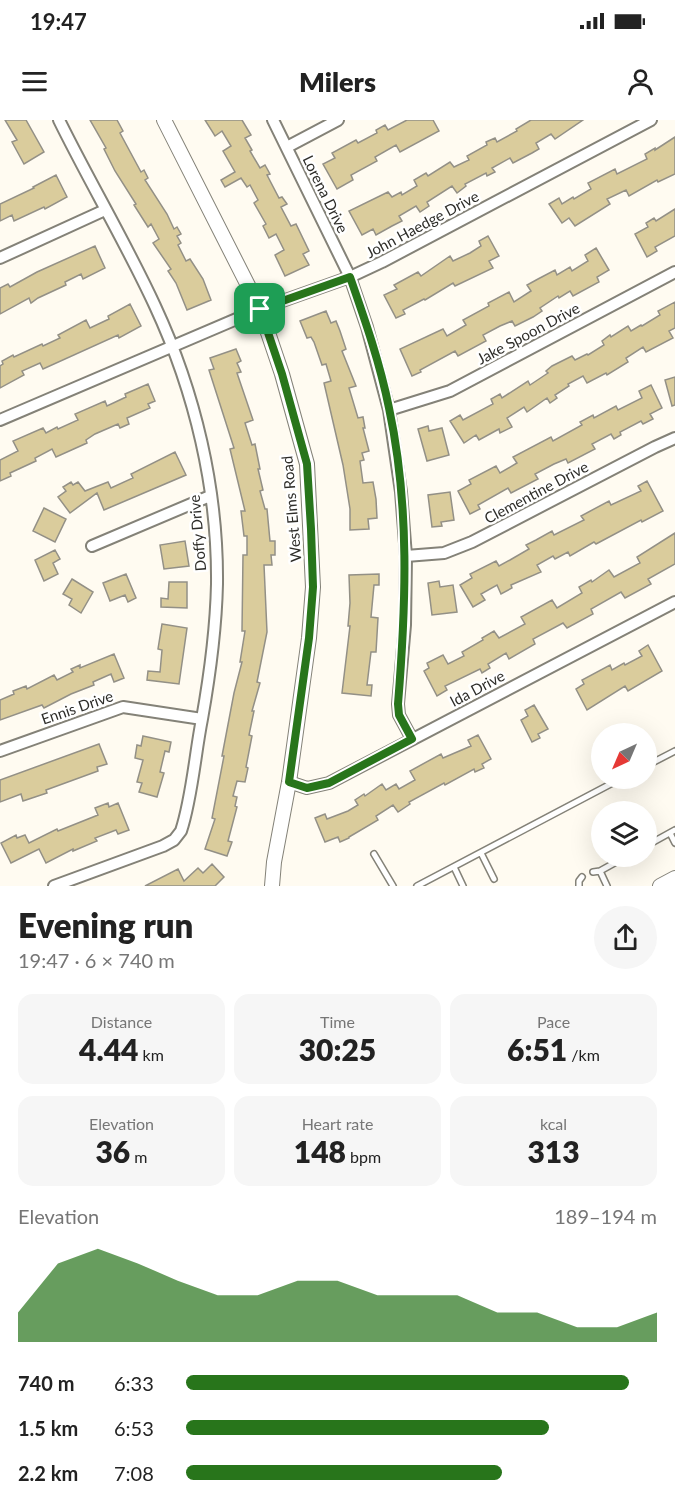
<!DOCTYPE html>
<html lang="en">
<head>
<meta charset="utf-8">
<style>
	:root { --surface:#fff; --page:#f6f6f6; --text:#222; --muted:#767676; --accent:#28751b }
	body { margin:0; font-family:Lato,sans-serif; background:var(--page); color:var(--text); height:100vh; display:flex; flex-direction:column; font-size:22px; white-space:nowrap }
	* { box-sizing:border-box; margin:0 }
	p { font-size:20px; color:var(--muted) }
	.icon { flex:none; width:33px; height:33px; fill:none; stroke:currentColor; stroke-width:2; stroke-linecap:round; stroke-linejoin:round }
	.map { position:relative; height:766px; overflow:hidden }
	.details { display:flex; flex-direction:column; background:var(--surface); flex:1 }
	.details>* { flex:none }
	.needle { width:39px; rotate:224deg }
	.fabs { position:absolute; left:591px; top:603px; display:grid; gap:12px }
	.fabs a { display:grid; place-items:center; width:66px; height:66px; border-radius:50%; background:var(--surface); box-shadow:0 6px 24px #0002; font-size:30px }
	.pin { position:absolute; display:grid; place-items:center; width:51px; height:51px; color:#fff; margin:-26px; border-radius:12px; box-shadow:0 3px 9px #0006 }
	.round { display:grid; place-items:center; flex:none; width:63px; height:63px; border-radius:32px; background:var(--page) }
	.head { display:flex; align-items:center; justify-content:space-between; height:102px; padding:0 18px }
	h1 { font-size:33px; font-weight:800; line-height:45px }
	.stats { display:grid; grid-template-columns:repeat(3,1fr); gap:9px; height:102px; padding:6px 18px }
	.stats div { display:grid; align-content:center; border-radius:15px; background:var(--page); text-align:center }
	.stats b { font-size:30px; font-weight:800 }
	.stats small { font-size:16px; font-weight:400 }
	.stats p { font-size:16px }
	.chart { height:168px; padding:12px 18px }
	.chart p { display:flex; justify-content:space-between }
	.chart svg { width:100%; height:108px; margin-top:6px; fill:var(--accent); opacity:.7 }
	ul { padding:0 18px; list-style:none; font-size:20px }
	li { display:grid; grid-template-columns:96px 72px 1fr; align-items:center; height:45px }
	li i { height:15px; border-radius:8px; background:var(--accent) }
	.status { display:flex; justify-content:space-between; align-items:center; height:42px; padding:0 30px; background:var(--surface); direction:ltr }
	.status svg { height:16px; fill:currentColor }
	header { display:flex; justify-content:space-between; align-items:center; height:78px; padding:0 18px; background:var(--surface); font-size:27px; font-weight:800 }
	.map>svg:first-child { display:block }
	.building { fill:#dacc9c; stroke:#939086; stroke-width:1.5 }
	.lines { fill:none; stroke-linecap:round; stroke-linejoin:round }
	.lane-casing { stroke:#848278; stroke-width:8 }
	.street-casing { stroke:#848278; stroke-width:14 }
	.secondary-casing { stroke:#848278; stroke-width:16 }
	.lane { stroke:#fff; stroke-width:5 }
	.street { stroke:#fff; stroke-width:10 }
	.secondary { stroke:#fff; stroke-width:14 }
	.route-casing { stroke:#fff; stroke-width:12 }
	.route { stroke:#28751b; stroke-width:8 }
	.labels { text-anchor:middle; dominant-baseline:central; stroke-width:5; stroke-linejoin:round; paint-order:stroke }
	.street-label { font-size:15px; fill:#2e2d29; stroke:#fff }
</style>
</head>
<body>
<div class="status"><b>19:47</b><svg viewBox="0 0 49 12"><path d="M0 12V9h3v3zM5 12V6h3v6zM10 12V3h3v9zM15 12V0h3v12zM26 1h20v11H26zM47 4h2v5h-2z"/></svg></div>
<header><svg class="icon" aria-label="menu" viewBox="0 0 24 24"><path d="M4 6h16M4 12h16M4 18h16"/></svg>Milers<svg class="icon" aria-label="person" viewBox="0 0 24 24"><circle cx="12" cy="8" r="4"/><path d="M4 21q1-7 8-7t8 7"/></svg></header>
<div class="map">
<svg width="675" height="766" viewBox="0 0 675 766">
	<rect width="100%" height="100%" fill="#fffbf1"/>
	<path class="building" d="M5,0H26L44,32L24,44L12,22L17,20Z
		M90,0H117L123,11L120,13L141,52L144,50L148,58L145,60L167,94L174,109L177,107L181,114L177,116L181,123L178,125L186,141L190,139L203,159L211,180L187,190L176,163L168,151L171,149L153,123L159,119L151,104L148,107L134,85L136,84L115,51L104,29L106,28Z
		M205,0H242L251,15L245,18L252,30L250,31L260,48L265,45L270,54L267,55L279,78L282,77L287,84L281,87L291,106L296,104L309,131L303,134L309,145L285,156L275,135L284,130L276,114L269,118L263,106L266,104L254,83L258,80L250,65L247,67L241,58L225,67L221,60L235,52L223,31L231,26L222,11L215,16Z
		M407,0H433L439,11L400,32L396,25L375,37L377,41L351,55L353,60L337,69L323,44L335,38L332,33L356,20L358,23L377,13L376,10L385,5L388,10Z
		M531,0H583L555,19L551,14L536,23L539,29L532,33L513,43L510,38L492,48L495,52L487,56L486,53L465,64L466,66L457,73L452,66L427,82L429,86L420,92L416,86L399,96L402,101L392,106L376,115L373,109L362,115L349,91L388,72L392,77L401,72L402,75L417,66L414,60L426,53L428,56L450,42L454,47L469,40L467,36L487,25L486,22L495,18L497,22L517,11L516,9Z
		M675,17V54L658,62L657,60L629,76L626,70L607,79L610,84L575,106L569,98L562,103L549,84L559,78L562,84L573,77L574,79L591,69L588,63L615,49L617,54L647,39L645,34L655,28V30Z
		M56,55L67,77L45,89L44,87L14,101L12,95L0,101V84L34,68L33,67Z
		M675,89V116L655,127L657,131L647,137L635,114L648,107L646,103L654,98L656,101Z
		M488,116L499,136L489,141L493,148L455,166L453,163L425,180L424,179L403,190L405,194L396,198L384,175L397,169L394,165L418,152L421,156L450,136L453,141L470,133L481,126L479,121Z
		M95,126L105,148L83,159L81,154L65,162L66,165L38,178L31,183L29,178L0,194V168L8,164L10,167L37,152Z
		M596,128L609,150L597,157L599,162L573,176L570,171L559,178L558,176L540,188L542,191L533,197L515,206L512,201L500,206L483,215L486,221L458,236L455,231L420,250L421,252L412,256L400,229L443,209L447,216L466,205L463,200L489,186L488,183L509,172L514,182L531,171L527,165L538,159L555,150L557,155L570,147L572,151L588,141L585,135Z
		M675,182V208L669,211L673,218L646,232L643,227L626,238L628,242L607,255L606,253L587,263L583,256L568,264L569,266L555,275L557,278L550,283L547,278L527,292L524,287L507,298L512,307L500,313L499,309L479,320L476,315L464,323L450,301L460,295L463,300L493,284L491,279L500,274L502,278L528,261L530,265L548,253L546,251L552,246L572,236L575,240L587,234L588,235L604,225L602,221L610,215L611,217L628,206L631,211L641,205L642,206L660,195L658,191Z
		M130,184L141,206L119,218L118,215L43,249L40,243L22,251L24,255L0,268V246L3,244L2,241L13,235L14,237L42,224L43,226L60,218L58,215L86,200L90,208L109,199L108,196Z
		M326,191L331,203L336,201L340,211L346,229L342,231L356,266L349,268L358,298L363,297L365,308H363L369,331L362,333L364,340L360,341L363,363L373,362L376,379L377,398L368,399L369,409L350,410V389L343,345L324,263L331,261L326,244L322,245L314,222L311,217L307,218L300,201Z
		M236,229L241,241L237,243L241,252L237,253L253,300L245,303L252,325L255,324L260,349H258L263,370L260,371L265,389H267L270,421H275V435H271L272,445H264L267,512L257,562L260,563L252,591H254L249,615L252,616L246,647L248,648L245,662L237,661L233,676L237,677L235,686L237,687L228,721L232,722L227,736L205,729L215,699L212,698L224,636H222L234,573L242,542H240L245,511H242L243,435H247V416H244L241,391H245L230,329L234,328L209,250L214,249L210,238Z
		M675,257V285L672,286L665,260Z
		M148,264L155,281L148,284L150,288L127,298L129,304L120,308L118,304L95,314L86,320L87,323L56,337L52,329L35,338L36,341L10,353L11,356L0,361V340L18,331L13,321L43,308L46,313L57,307L58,309L78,300L75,294L105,281L107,286L126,277L125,274Z
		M651,265L662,288L650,294L653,299L643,304L641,301L620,312L621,315L614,319L611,314L592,324L595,329L568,343L566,339L554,344L535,354L538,359L511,373L508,368L478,385L480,389L470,394L458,371L471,364L469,360L496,346L500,353L517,343L513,337L551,317L553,321L582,305L580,302L593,295L594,298L616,286L618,290L642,278L639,271Z
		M428,306L429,311L442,308L449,335L427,341L418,309Z
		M175,332L186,355L104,390L97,373L70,393L58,377L66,371L63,367L71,362L73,365L78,362L85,371L108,362L111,368L133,358L131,354Z
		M647,361L663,391L642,402L641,400L596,424L594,422L570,436L568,432L555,439L553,436L537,445L541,452L511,465L512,468L501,474L497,465L481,474L485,480L473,487L460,465L472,458L470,454L496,441L499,446L510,440L529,429L526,425L536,420L552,411L554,415L584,400L581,396L609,381L611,385L641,371L638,366Z
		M450,372L454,400L441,402L442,406L432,407L428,375Z
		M44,388L66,399L55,422L33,411Z
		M675,413V444L648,459L651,464L625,478L621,472L591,489L593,494L567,508L563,503L533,519L535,524L509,539L506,533L488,544L490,548L482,553L480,549L445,566L447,570L437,576L424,551L429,548L427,543L443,535L448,544L464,536L462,532L483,520L482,518L494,511L499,518L525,504L521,497L552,480L557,488L582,473L579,467L591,460L592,462L609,450L614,457L640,443L637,437Z
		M185,421L189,446L164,449L160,425Z
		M55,430L60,439L53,443L58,454L44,461L35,440Z
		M126,454L136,478L128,482L125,475L110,481L103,463Z
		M379,454V465H374L371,497L378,498L376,532H371L367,565H372L371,576L342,573L350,506H348L350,483L349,455Z
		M72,459L93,472L81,493L69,485L72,479L63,474Z
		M439,461L440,467L453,465L457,492L432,495L428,463Z
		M169,462H187V488L161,487V478L168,479Z
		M162,504L187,508L179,564L147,560L148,551L160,552L162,530L158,529Z
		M648,525L662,551L628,571L625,566L587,590L576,569L584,564L582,560L610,545L612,550L624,543L625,545L642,536L639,531Z
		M114,534L124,558L114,562L111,554L93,562L94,565L71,574L44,588L42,585L0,600V580L14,574L13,571L26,566L27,569L54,555L57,560L73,552L71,549L80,545V548Z
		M534,585L548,609L538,614L540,618L532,622L521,600L528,596L525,590Z
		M478,615L491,639L482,644L484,648L475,652L474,649L445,665L444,663L409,682L410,684L398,692L393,685L376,696L378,700L349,717V718L340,722L338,717L325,722L315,698L325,694L327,699L348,691L358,685L355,680L364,674L365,676L382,664L386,670L396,664L399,669L415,660L410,651L441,634L443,638L471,626L468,620Z
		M143,616L171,622L169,632L165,631L160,652L164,653L157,677L139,672L142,663L137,662L143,640L135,638L137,625L141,626Z
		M99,624L107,644L97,647L98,651L46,670L47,673L23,681L21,674L0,682V660Z
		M108,683L109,687L118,683L129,710L118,714L116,710L95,718L97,721L73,731V729L46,743L39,729L11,743L1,723L16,715L17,718L25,715L29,723L57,709L58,711L98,695L95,688Z
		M212,744L224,757L215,766H145L178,749L184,761L198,748L203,753Z"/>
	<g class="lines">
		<defs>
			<path id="lane" d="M646,646L675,631
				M670,713L675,723
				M646,726L675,710
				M481,733L494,759
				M374,734L393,766
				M454,747L463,766
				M600,751L607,766
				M593,752L600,751L627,736
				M417,766L622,658
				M579,766V761L582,757"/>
			<path id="street" d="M273,0L350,157L367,207L389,290L401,372L406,436L405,505L398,584L399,595L412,619
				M287,27L338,0
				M0,138L105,90
				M389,290L450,271L675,152
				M0,300L260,189L350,157L382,142L651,0
				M92,426L210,376
				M406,436L444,433L472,422L655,327L675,318
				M0,631L123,587L202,599
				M289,662L307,668L329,663L675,482
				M54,766L163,726L174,720L181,711C192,678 195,634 202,599C210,554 216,509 217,464C218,369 195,272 155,186C126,123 90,63 59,0"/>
			<path id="secondary" d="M164,0L260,189L282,254L307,344L313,467L309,518L289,662L274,742L272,766
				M660,766L675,758"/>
		</defs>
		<use href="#lane" class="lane-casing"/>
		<use href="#street" class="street-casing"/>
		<use href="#secondary" class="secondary-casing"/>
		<use href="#lane" class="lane"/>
		<use href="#street" class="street"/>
		<use href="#secondary" class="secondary"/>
	</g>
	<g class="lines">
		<defs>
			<path id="route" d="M350,157C365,200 380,243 389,288C410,386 406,485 398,584L399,595L412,619L329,663L307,668L289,662L309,518L313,467L311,409L307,344L282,254L260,189Z"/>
		</defs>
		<use href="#route" class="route-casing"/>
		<use href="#route" class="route"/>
	</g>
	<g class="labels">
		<g class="street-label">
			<text transform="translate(326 74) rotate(64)">Lorena Drive</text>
			<text transform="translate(422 104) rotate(-28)">John Haedge Drive</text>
			<text transform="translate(528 213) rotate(-28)">Jake Spoon Drive</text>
			<text transform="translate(536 372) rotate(-28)">Clementine Drive</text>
			<text transform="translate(291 389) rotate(-95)">West Elms Road</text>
			<text transform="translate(197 413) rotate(-95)">Doffy Drive</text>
			<text transform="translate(477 568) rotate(-28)">Ida Drive</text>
			<text transform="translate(77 587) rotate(-19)">Ennis Drive</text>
		</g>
	</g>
</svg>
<div class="fabs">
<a><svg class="needle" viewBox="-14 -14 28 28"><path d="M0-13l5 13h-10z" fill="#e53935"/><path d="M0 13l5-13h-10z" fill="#767676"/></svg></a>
<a><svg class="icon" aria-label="layers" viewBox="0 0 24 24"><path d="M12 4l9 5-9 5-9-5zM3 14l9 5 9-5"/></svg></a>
</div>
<div class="pin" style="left:260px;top:189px;background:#1e9e55"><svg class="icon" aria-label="arrive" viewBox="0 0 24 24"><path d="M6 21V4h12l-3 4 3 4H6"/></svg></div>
</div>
<section class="details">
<div class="head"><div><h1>Evening run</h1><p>19:47 · 6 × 740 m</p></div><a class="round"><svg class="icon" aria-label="share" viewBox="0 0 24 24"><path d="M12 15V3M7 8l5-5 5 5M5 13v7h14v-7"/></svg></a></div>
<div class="stats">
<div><p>Distance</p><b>4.44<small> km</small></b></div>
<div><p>Time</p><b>30:25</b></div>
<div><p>Pace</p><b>6:51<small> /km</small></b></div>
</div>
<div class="stats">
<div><p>Elevation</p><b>36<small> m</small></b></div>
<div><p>Heart rate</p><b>148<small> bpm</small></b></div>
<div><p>kcal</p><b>313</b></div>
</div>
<div class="chart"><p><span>Elevation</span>189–194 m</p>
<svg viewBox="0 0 160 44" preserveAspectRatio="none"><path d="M0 44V32L10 12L20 6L30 12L40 19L50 25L60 25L70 19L80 19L90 25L100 25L110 25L120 32L130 32L140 38L150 38L160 32V44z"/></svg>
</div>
<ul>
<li><b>740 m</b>6:33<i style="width:94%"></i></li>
<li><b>1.5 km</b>6:53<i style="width:77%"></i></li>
<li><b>2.2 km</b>7:08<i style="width:67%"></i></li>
</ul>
</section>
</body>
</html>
